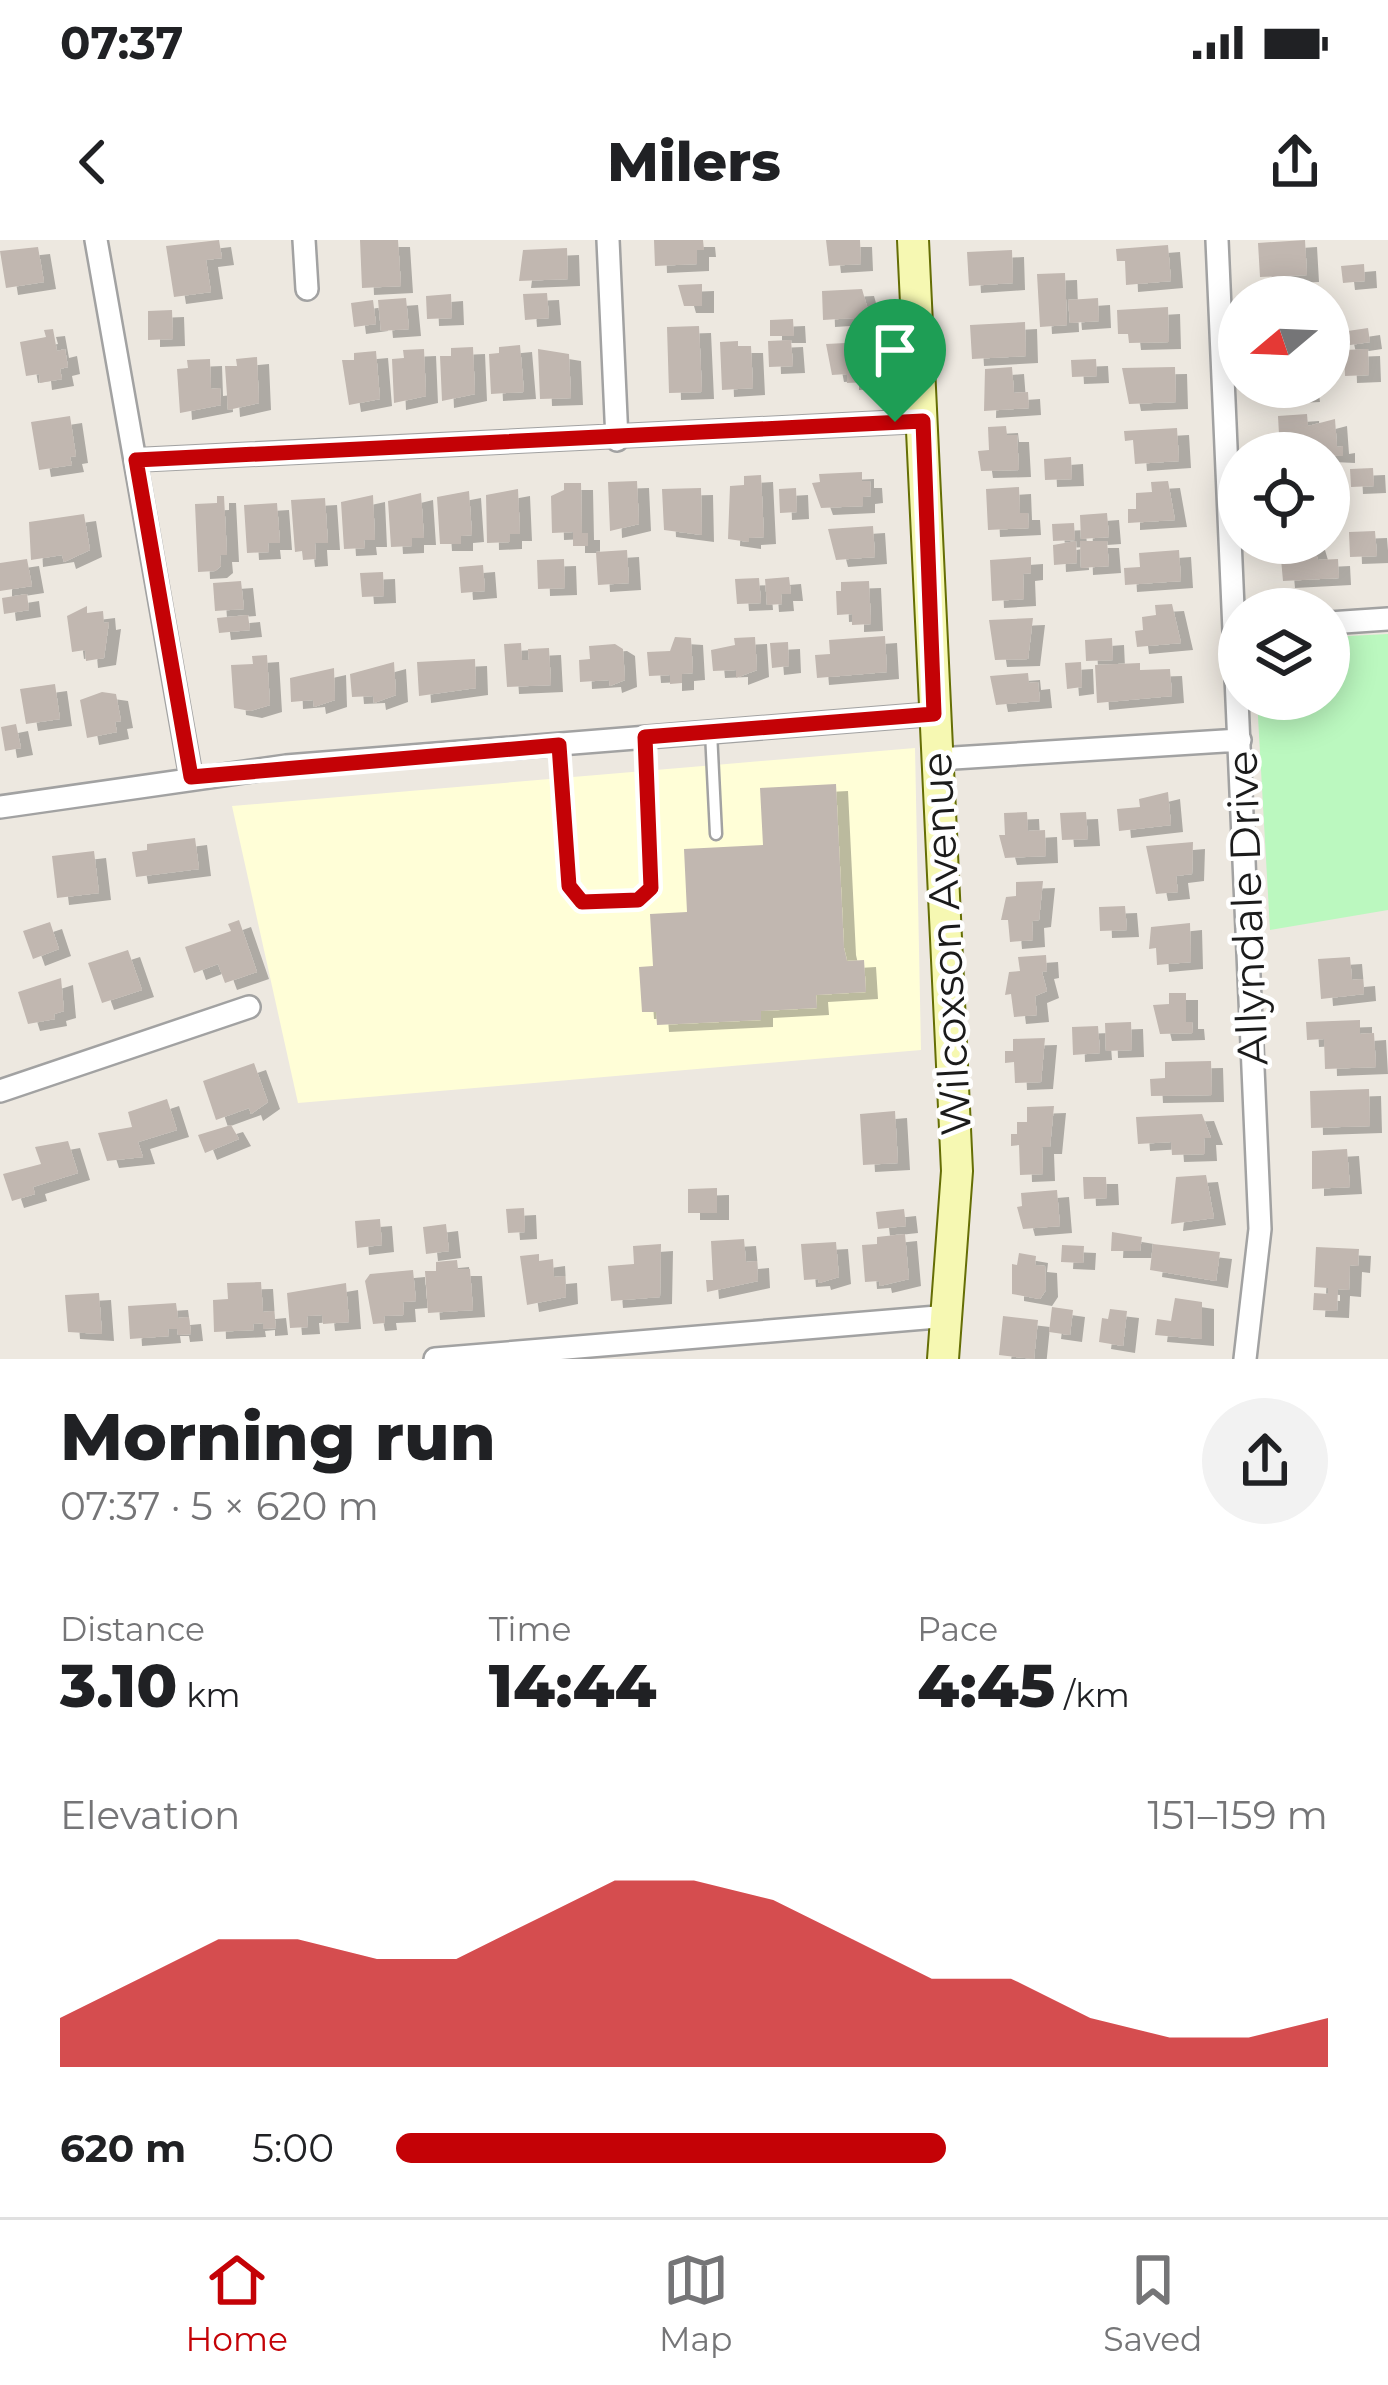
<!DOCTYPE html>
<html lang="en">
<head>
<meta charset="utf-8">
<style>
	:root { --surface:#fff; --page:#f2f2f2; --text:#202124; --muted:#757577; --line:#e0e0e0; --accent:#c40206 }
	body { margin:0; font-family:Montserrat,sans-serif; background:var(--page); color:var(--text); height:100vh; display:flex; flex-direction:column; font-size:45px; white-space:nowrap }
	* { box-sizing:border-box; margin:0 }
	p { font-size:39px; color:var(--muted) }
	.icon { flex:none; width:66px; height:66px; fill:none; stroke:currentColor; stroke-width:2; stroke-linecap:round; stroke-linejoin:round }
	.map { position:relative; height:1119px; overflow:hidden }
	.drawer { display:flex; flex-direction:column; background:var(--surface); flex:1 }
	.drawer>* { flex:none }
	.needle { width:78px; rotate:251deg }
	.buttons { position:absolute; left:1218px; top:36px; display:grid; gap:24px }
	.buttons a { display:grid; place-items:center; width:132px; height:132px; border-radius:50%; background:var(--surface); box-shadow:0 6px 30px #0003; font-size:60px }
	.pin { position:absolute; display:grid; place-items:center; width:102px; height:102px; color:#fff; margin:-123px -51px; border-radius:50% 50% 50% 0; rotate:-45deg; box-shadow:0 0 12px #0007 }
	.pin .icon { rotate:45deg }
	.round { display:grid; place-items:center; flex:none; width:126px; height:126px; border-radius:63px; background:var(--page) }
	.summary { display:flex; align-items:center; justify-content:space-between; height:204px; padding:0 60px }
	h1 { font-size:66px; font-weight:800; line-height:90px }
	.stats { display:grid; grid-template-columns:repeat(3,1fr); gap:18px; height:204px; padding:12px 60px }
	.stats div { display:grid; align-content:center }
	.stats b { font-size:60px; font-weight:800 }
	.stats small { font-size:33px; font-weight:400 }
	.stats p { font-size:33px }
	.chart { height:336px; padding:24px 60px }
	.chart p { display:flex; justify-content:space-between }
	.chart svg { width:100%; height:216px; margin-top:12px; fill:var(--accent); opacity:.7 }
	ul { padding:0 60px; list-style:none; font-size:39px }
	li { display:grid; grid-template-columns:192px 144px 1fr; align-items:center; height:90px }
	li i { height:30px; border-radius:15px; background:var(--accent) }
	.status { display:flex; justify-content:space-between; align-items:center; height:84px; padding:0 60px; background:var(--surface); direction:ltr }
	.status svg { height:33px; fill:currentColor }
	header { display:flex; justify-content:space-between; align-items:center; height:156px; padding:0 60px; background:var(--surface); font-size:54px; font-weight:800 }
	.tabs { display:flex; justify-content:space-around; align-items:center; height:168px; border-top:3px solid var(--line); background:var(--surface); font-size:33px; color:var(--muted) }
	.tabs a { display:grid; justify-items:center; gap:6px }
	.tabs .current { color:var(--accent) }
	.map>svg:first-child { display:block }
	.education { fill:#fffed7 }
	.park { fill:#bbf8bf }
	.building { fill:#c1b7b0; filter:url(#shadow) }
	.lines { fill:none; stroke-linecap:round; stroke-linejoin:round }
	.lane-casing { stroke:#a2a2a2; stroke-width:15 }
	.street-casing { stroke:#a2a2a2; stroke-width:26 }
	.secondary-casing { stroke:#656e05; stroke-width:34 }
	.lane { stroke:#fff; stroke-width:10 }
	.street { stroke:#fff; stroke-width:21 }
	.secondary { stroke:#f6f8b2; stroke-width:30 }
	.route-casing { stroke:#fff; stroke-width:24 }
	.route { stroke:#c40206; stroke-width:15 }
	.labels { text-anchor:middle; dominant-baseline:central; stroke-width:9; stroke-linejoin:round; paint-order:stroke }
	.street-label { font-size:42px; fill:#1b1b1b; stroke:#fff }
</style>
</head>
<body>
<div class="status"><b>07:37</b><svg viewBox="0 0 49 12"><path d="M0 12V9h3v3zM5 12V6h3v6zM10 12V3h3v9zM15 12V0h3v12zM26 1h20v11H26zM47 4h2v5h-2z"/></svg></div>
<header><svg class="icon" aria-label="back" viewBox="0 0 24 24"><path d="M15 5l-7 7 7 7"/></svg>Milers<svg class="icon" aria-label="share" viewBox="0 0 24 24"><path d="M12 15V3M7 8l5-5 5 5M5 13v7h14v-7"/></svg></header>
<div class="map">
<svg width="1388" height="1119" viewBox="0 0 1388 1119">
	<defs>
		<filter id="shadow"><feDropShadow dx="12" dy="7" stdDeviation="0" flood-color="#0004"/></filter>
	</defs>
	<rect width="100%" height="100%" fill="#ede8e0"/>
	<path class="education" d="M915,508L921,810L298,863L232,566Z"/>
	<path class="park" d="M1388,394V670L1270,690L1257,459H1329V397Z"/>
	<path class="building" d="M219,0L222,18L206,20L211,52L174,57L166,6Z
		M360,0H398L401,46L362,48Z
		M654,0H703L704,10H697V24L655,26Z
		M826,0H860L861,24L829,26Z
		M1305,0L1307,35L1260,37L1258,3Z
		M1168,5L1171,41L1126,45L1125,21H1117L1116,9Z
		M38,7L44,42L6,48L0,11Z
		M567,8L568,39L519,41L523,10Z
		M1012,10L1013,43L969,46L967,12Z
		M1364,24L1365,41L1343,43L1341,26Z
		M1065,33L1067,85L1040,87L1037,34Z
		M702,44V66H684L678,45Z
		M862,49L870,77L823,80L822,51Z
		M547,53L549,78L525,80L523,54Z
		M451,54L452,78L427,79L426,56Z
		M406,58L409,89L381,91L378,60Z
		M1098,58L1099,81L1070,83L1068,60Z
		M373,60L376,84L354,87L351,63Z
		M1168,67L1169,102L1129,103L1128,94H1118L1117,70Z
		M172,70L173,99L148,100V71Z
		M793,79L794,96H770V80Z
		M1025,82L1026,116L972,119L970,85Z
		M699,86L702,152L669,153L667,87Z
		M1368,88L1370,102L1344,106L1341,92Z
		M53,89L57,111L65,109L68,127L60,129L62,139L40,143L39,134L26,136L20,102L46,97L44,90Z
		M791,100L793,126L769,127L768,101Z
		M738,101V106H751L753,148L722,150L720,102Z
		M865,102L867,142L847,143V134L832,135L826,104Z
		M520,105L524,152L491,154L489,114L499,113V107Z
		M473,107L475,154L442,161L440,116H451V108Z
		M424,109L426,156L394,163L392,119L404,118L403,110Z
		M538,109L569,114L571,158L540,159Z
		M1368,109L1369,135L1345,136L1344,110Z
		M376,111L380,159L349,165L342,120H354V113Z
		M257,117L259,163L228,170L225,126H237L236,119Z
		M210,119L211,149L220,148L221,165L180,173L177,129L188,128L187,120Z
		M1096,119L1097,136L1072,137L1071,120Z
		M1012,127L1014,153L1028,152L1029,168L984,171L985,129Z
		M1175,127L1176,162L1129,164L1122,128Z
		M1265,147H1307L1308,155L1266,157Z
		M1307,174L1308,186L1335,179L1337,207L1343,206V216L1280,213L1278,176Z
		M70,176L76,216L70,217L72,225L39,230L31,182Z
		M1006,186L1007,195H1017L1019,230L981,231L978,211L989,210L988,187Z
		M1177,188L1179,221L1135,224L1133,200L1125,201L1124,191Z
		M1071,217L1072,239L1045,240L1044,219Z
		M1373,228L1374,246L1351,247L1350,229Z
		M862,232V241H870L871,256L863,257V266L821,268L812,243L820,242L819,234Z
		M761,235L764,297L749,298V302L728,299L730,246L744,245V236Z
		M637,241L639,284L610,291L608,242Z
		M1168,241L1175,280L1128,283V269H1136V253L1152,252L1151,242Z
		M564,243H581L582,293H588V306H573V292L552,293L551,256L564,250Z
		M1019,247L1020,273H1028L1029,288L988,290L986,249Z
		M701,248L702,295L664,290L662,249Z
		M796,248L797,272L780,273L779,249Z
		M518,249L520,294H510V302L487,303L486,255Z
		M469,251L472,295L461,296V304H440L437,257Z
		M421,253L424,298H412V306L391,307L388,261Z
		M373,255L375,300H364L365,308L344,309L341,262Z
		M217,256H224L227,315H220L221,326L215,331L198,332L195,264L217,263Z
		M325,258L328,303H315L316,319L303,320L302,311L295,312L291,260Z
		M277,263L280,303H268L269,312L247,313L244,265Z
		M1107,273L1109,297L1081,299L1080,275Z
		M84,274L90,310L64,322L62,315L31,320L29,282Z
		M1074,283L1075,300L1053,301L1052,284Z
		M873,286L875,317L836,320L828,289Z
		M1375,291L1377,316L1350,317L1349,292Z
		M1076,301L1077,323L1054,325L1053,305Z
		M1080,301H1107L1109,326L1081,328Z
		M1294,303H1313L1318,320L1338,319L1339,338L1283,341L1280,308H1294Z
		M627,310L629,343L598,345L596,312Z
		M1179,310L1181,341L1125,345L1124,328L1140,327L1139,313Z
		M1031,317V333L1023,334L1024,359L992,361L990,320Z
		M27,319L32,346L0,351V323Z
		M564,319L565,348L538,349L537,320Z
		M483,325L485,351L461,353L459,327Z
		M383,332L384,356L362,357L360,333Z
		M789,337L791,354H781L782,364L767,365L765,339Z
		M759,338L761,363L737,364L735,339Z
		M241,341L244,369L215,371L213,343Z
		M869,341L871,384L852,385V374L837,375L836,351H841V342Z
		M27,354L29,370L4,374L2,358Z
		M1172,364L1181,403L1137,407L1135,391L1143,390L1142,377L1156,375L1155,365Z
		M87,366V373L103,371L104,383L109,382L104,418L86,421L85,410L72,412L67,376Z
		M248,375L250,390L219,393L217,378Z
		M1033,378L1028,419L995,420L989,380Z
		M885,396L887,432L817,438L815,415L830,414L829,400Z
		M675,397L691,398L693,433L682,434V443L670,444V435L649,436L647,412L670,411Z
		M755,397L757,430L736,438V430L713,431L711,410L735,405L734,398Z
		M1112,398L1113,420L1086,421L1085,400Z
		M788,402L789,426L772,428L770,403Z
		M521,403L522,420H529L528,409L549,408L551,445L507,447L504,404Z
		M615,404L623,409L625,440L610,446L609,440L580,442L579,420L590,419L589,406Z
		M267,415L270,465L250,471L234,468L231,425L253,424L252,416Z
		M475,419L476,448L419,456L417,422Z
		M394,422L396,455L374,463L373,456L352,457L350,434Z
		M1081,422L1082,447L1067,449L1065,423Z
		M1140,423V430L1170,429L1172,456L1097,463L1095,425Z
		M334,428L335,460L314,467L313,460L291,462L290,438Z
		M1028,433L1029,443L1038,442L1040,461L996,465L990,436Z
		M55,444L60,479L26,484L20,449Z
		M102,452L116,454L121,481L115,482L117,492L87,498L80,460Z
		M16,484L21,508L5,511L1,487Z
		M836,544L844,708L847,721L864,720L866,752L816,755L817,768L761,771V780L657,785L656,772H642L639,727L653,726L650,674L687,672L684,609L763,605L760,548Z
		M1168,552L1171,585L1119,591L1117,569L1140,567L1139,559Z
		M1027,572L1028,591L1045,590L1046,616L1005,618L999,595H1005L1004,573Z
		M1086,572L1088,599L1062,600L1060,573Z
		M195,598L199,629L136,637L132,612L147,610V604Z
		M1193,602L1192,634L1176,636L1178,652L1156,654L1146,606Z
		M94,611L99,653L57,658L52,616Z
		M1043,641L1039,680L1032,681L1033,700L1010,702L1008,680H1001L1006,657L1016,656V642Z
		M1125,666L1127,690L1100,691L1099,667Z
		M239,680L257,732L225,743L218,724L194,733L185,707L231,691L228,684Z
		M50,682L59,709L33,719L23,691Z
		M1190,683L1191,722L1157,725L1156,708L1149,709L1151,687Z
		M128,710L142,750L102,763L88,723Z
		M1046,715L1047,731L1042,732L1047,751L1035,756L1037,775L1014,777L1011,754L1005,755L1009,732L1020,731L1018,717Z
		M1350,717L1352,740L1363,739L1364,754L1321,759L1318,719Z
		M61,738L64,771L54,774L55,779L28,784L18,752Z
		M1169,753H1186V782H1192L1193,793L1160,794L1153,765L1169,764Z
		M1360,780V794L1374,793L1376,827L1325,829L1324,799L1307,800L1306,782Z
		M1131,782L1132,810L1106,811L1105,783Z
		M1098,786L1100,813L1073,815L1072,787Z
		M1045,798L1041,842L1015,843L1014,822L1005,823V811H1013V799Z
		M1211,821L1212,855L1151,856L1150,839L1165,838V822Z
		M254,823L268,862L251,874L249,868L216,880L203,841Z
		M1369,849L1370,886L1311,888L1310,851Z
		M167,859L177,890L138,902L143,917L107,921L98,893L132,887L128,872Z
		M1054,866L1050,907H1042L1043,934L1020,935L1019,905L1011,906V894H1017V882H1027V867Z
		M895,871L898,923L863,925L860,874Z
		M1202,874L1211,898H1204L1205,914L1172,915L1171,902L1138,904L1136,877Z
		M231,885L239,899L205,913L198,895Z
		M68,901L78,933L33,947L35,954L12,961L3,934L41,924L35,907Z
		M1347,909L1350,947L1312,949V911Z
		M1206,935L1214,978L1171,984L1176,937Z
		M1083,937H1106L1107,958L1084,959Z
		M717,948V973H688V949Z
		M1057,950L1060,986L1023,989L1017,967L1022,966L1021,953Z
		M524,968L525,992L508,993L506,969Z
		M904,969L906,986L878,989L876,972Z
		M380,979L382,1005L357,1008L355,981Z
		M446,984L449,1011L426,1014L423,987Z
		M1112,992L1142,997L1140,1011H1111Z
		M905,994L909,1039L880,1046L879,1041L865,1042L862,1005L877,1004V997Z
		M744,999L746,1022L757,1021L758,1041L707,1052L706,1040H713L711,1001Z
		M836,1002L839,1037L819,1043L818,1039L804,1040L801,1004Z
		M661,1004L660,1057L611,1061L608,1026L634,1024L633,1006Z
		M1153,1004L1220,1012L1216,1041L1150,1030Z
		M1062,1005L1084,1006L1083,1023L1061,1022Z
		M1316,1007L1359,1009L1358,1026L1350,1025L1349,1050L1338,1049L1337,1071L1313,1070L1314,1053L1328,1054V1048L1314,1047Z
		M1019,1013L1036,1016L1035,1025L1045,1026L1046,1050L1040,1059L1012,1054V1024L1017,1025Z
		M539,1014V1021L553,1019L554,1037L565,1036L566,1057L527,1065L520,1016Z
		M457,1020L458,1029H470L473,1070L428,1073L425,1031H436V1022Z
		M413,1030L416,1061L403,1062L404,1075L384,1076L385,1083L373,1084L365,1041L370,1034Z
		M261,1042L263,1072L274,1071L276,1088L263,1089V1083L253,1084L254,1090L214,1092L213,1060L228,1059L227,1043Z
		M346,1043L349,1082L323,1084L322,1075L307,1076L308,1087L290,1088L287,1053Z
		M99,1053L102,1094L68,1092L65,1055Z
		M1175,1058L1202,1062V1099L1155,1095L1157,1079L1171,1081Z
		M176,1063L178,1078L189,1077L191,1094L178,1095L177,1089H168L169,1096L130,1099L128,1066Z
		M1052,1067L1073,1070L1070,1095L1049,1092Z
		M1110,1069L1127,1071L1123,1106L1099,1102L1102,1078L1108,1079Z
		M1003,1076L1038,1080L1034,1119L999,1115Z"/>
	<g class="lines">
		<defs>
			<path id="lane" d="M711,492L716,594
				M559,505L569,646L582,661L638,660L651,648L645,497"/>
			<path id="street" d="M96,0L191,537
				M304,0L307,49
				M608,0L617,200
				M1217,0L1260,989L1245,1119
				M135,220L923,181
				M1329,383L1388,379
				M938,519L1240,500
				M0,567L286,526L934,474
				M0,851L249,767
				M435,1119L949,1076"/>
			<path id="secondary" d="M913,0L957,931L943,1119"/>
		</defs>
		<use href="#lane" class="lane-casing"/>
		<use href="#street" class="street-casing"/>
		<use href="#secondary" class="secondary-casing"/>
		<use href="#lane" class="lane"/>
		<use href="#street" class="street"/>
		<use href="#secondary" class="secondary"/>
	</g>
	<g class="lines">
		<defs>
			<path id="route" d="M923,181L934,474L645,497L651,648L638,660L582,662L569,646L559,505L191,537L136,220Z"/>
		</defs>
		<use href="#route" class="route-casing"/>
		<use href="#route" class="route"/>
	</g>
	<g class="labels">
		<g class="street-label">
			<text transform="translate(1247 668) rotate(-92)">Allyndale Drive</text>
			<text transform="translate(946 704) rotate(-93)">Wilcoxson Avenue</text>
		</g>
	</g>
</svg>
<div class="buttons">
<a><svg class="needle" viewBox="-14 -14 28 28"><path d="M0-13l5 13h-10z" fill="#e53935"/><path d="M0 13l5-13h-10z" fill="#757577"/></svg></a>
<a><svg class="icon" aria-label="locate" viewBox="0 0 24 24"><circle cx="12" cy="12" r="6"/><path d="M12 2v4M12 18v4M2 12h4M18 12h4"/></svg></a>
<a><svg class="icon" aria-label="layers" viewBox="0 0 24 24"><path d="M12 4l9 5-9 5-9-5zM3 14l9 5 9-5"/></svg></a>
</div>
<div class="pin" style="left:895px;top:182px;background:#1e9e55"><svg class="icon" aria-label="arrive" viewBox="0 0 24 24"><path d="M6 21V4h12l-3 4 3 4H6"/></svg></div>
</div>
<section class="drawer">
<div class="summary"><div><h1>Morning run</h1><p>07:37 · 5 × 620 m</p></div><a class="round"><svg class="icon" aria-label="share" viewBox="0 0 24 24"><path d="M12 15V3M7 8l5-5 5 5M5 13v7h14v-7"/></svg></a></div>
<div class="stats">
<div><p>Distance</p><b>3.10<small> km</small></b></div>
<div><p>Time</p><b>14:44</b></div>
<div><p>Pace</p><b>4:45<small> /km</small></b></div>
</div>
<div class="chart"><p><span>Elevation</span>151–159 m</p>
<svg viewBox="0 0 160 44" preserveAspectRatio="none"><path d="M0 44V34L10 26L20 18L30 18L40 22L50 22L60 14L70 6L80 6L90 10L100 18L110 26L120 26L130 34L140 38L150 38L160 34V44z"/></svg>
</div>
<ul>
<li><b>620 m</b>5:00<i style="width:59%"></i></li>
</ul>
</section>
<nav class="tabs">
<a class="current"><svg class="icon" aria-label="home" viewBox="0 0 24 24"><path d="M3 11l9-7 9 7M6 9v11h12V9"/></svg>Home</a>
<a><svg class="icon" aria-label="map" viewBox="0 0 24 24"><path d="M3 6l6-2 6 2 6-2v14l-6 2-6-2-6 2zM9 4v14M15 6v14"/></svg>Map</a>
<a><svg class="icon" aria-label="saved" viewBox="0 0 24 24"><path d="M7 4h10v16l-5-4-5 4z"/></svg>Saved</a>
</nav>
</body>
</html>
